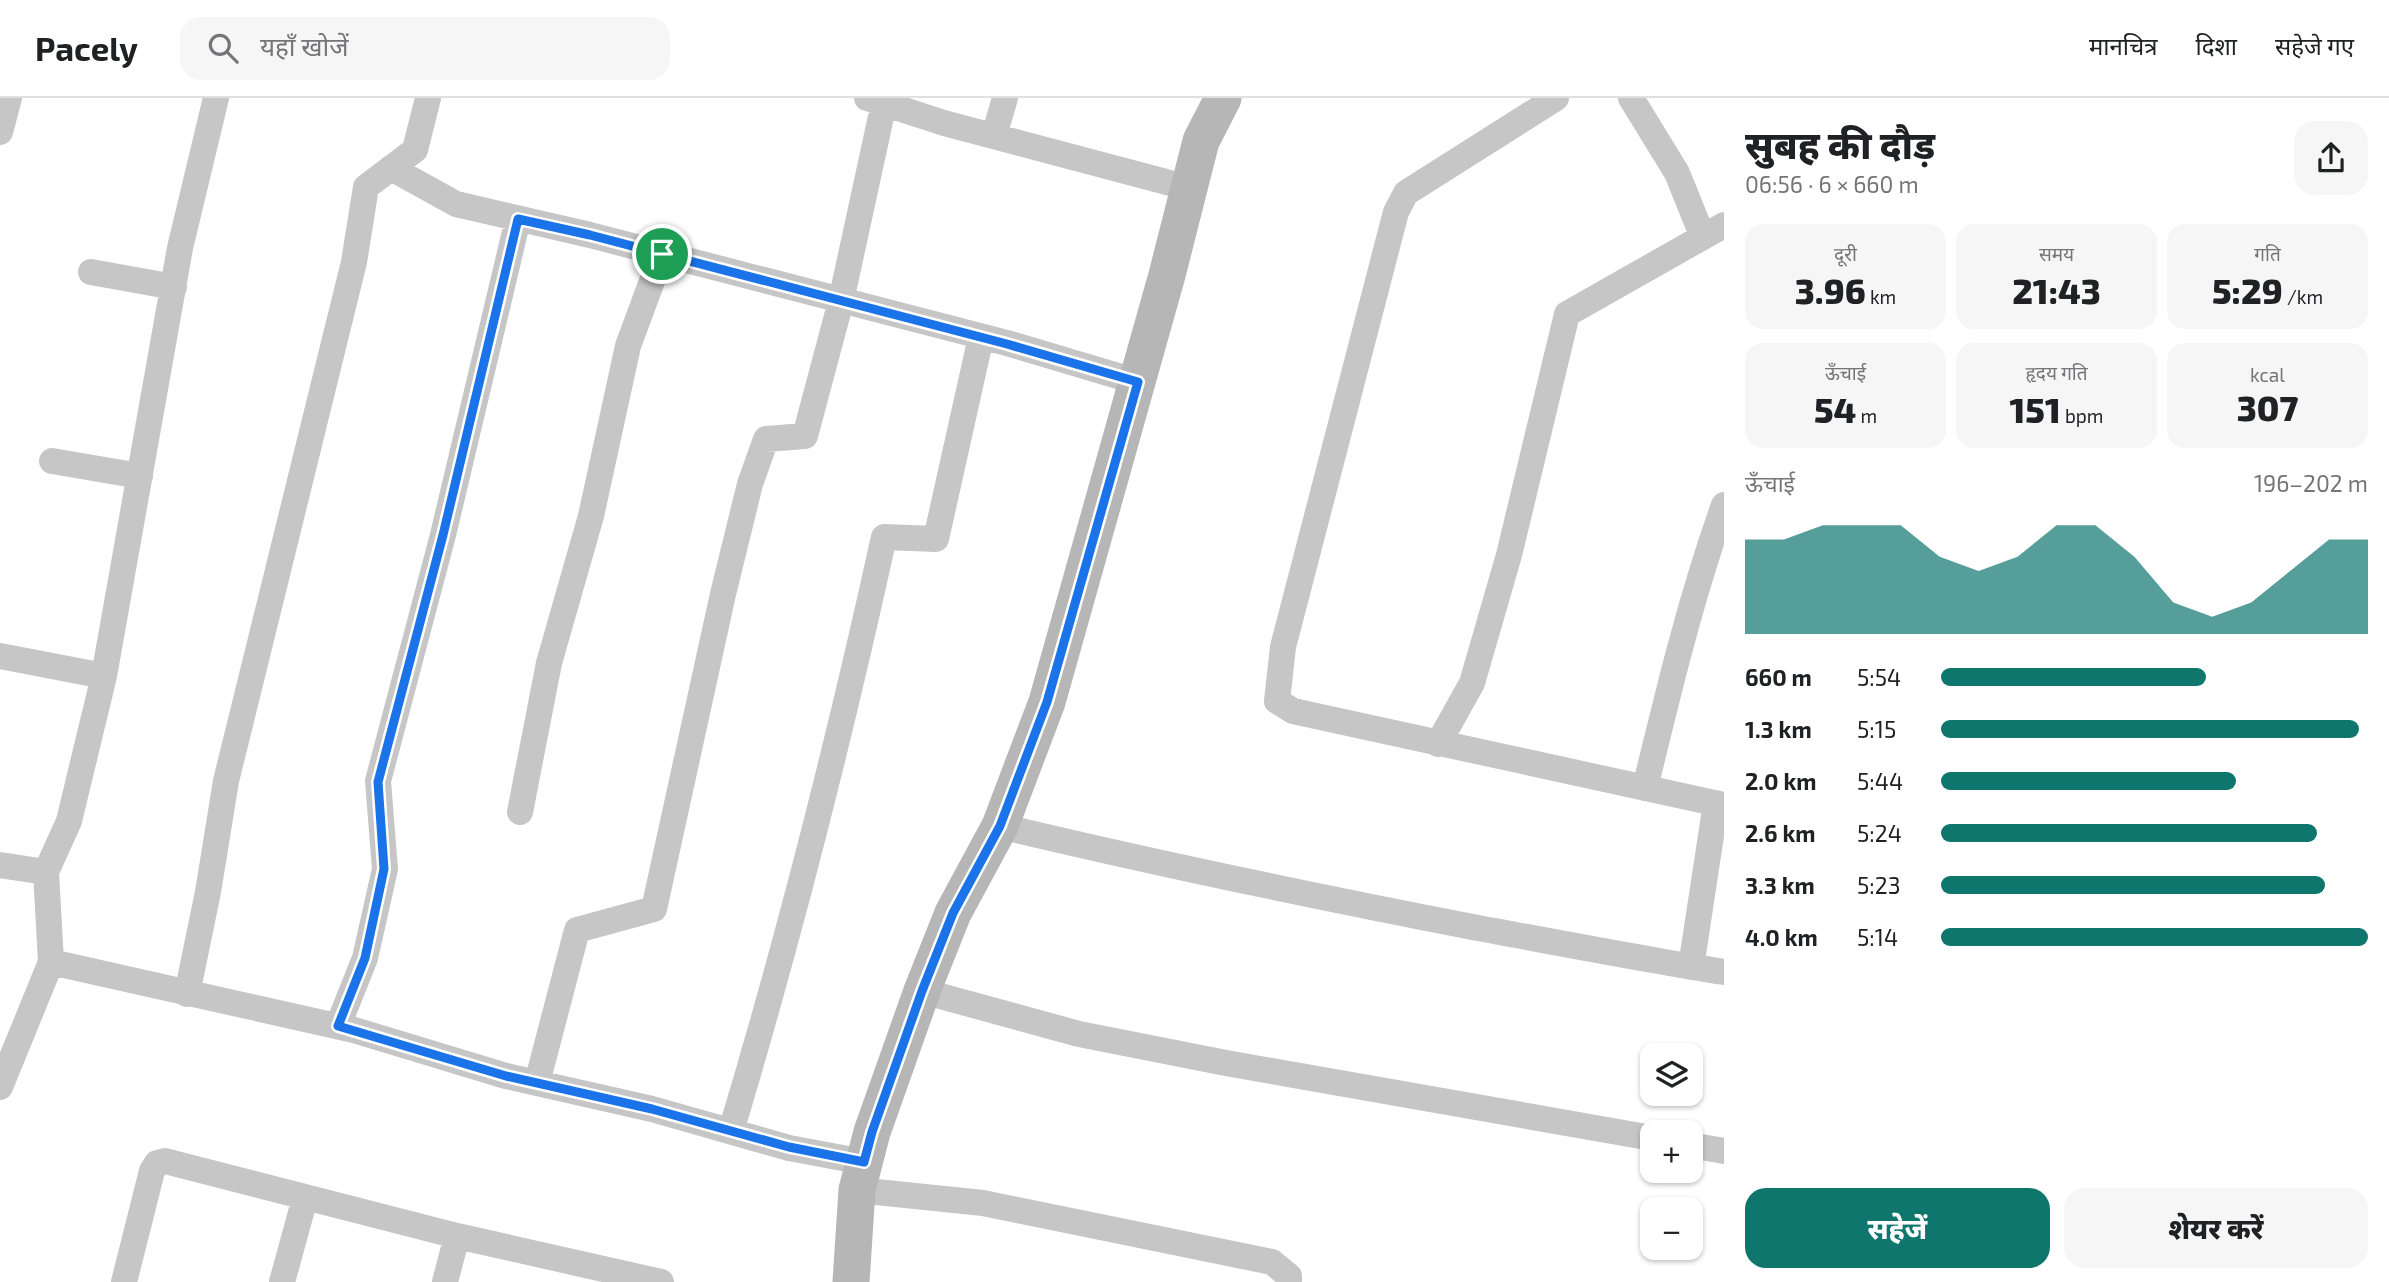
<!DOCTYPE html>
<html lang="hi">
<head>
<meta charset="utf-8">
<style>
	:root { --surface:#fff; --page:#f6f6f6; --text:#202124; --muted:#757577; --line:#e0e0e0; --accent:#0f766e }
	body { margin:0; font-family:"Exo 2","Noto Sans Devanagari",sans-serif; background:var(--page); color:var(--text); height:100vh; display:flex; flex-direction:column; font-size:26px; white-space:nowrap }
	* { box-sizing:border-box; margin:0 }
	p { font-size:23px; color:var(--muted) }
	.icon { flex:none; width:38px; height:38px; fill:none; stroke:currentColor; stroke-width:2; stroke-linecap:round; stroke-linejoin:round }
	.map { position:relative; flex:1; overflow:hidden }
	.panel { display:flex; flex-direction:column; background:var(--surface); width:665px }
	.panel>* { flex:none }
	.buttons { position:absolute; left:1640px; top:945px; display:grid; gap:14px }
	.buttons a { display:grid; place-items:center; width:63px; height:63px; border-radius:14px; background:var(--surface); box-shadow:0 2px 5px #0004; font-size:35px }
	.pin { position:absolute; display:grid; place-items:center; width:60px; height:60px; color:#fff; margin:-30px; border:4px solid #fff; border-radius:50%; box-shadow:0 2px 7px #0007 }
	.round { display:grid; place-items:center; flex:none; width:74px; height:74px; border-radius:21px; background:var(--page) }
	.head { display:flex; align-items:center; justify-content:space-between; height:119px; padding:0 21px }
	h1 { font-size:38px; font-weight:800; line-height:52px }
	.figures { display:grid; grid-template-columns:repeat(3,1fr); gap:10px; height:119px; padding:7px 21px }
	.figures div { display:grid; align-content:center; border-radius:18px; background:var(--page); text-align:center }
	.figures b { font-size:35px; font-weight:800 }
	.figures small { font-size:19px; font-weight:400 }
	.figures p { font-size:19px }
	.chart { height:196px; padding:14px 21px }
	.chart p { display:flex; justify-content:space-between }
	.chart svg { width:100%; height:126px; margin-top:7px; fill:var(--accent); opacity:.7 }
	.button { display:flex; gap:14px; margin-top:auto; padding:14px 21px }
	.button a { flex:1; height:80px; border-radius:21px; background:var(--accent); color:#fff; font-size:28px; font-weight:800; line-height:80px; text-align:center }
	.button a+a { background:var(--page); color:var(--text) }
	ul { padding:0 21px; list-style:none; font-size:23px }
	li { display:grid; grid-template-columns:112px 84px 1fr; align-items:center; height:52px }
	li i { height:18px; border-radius:9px; background:var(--accent) }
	header { display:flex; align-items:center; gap:42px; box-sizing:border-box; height:98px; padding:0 35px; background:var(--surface); border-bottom:2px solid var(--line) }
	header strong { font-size:33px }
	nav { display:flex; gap:38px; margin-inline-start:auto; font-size:24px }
	.search { width:490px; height:63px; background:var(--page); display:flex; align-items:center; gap:18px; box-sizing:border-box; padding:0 24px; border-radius:21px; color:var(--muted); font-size:26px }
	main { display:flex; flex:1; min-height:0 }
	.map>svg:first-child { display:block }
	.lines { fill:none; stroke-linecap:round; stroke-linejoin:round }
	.street { stroke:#c6c6c6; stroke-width:26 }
	.secondary { stroke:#b6b6b6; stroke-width:37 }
	.route-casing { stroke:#fff; stroke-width:14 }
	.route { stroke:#1a73e8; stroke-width:9 }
</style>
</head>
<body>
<header>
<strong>Pacely</strong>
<div class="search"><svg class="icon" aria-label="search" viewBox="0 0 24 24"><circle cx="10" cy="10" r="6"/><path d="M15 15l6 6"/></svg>यहाँ खोजें</div>
<nav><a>मानचित्र</a><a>दिशा</a><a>सहेजे गए</a></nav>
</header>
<main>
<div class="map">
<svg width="1724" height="1184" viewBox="0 0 1724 1184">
	<rect width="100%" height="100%" fill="#fff"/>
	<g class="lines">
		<path class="street" d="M867,0L944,25L1189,90
			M1556,0L1406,95L1396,114L1283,549L1277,603L1293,613L1724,707
			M1631,0L1677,75L1702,137
			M0,34L9,0
			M994,38L1005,0
			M391,70L456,106L590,137L1007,245L1138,284
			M91,174L174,189
			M52,363L140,378
			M0,558L104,578
			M1438,646L1472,585L1509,457L1567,216L1724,127
			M1645,690C1668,595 1691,499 1724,407
			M520,714L549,565L591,418L628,248L662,156
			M1000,728C1159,766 1318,799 1478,830C1560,845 1642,861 1724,874
			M0,767L46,774L51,864L354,932L506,978L652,1011L789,1050L864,1064
			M46,774L69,723L104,578L180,150L216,0
			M1691,869L1716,705
			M922,893L1079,936L1226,965L1652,1040
			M187,896L208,794L226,683L354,164L366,89L415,52L428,0
			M338,928L365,860L385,771L378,683L443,437L518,121
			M537,985L577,832L654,811L723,496L750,386L766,341L805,338L841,203L884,5
			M0,989L51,864
			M731,1033C790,837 840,639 884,439L936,441L981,239
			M1690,1047L1724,1053
			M857,1092L983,1105L1272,1164L1289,1178V1184
			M124,1184L152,1073L157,1065L165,1063L457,1138L661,1184
			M282,1184L305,1100
			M445,1184L457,1138"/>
		<path class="secondary" d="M851,1184L857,1092L872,1034L922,893L953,815L1000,728L1047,604L1167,177L1201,43L1223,0"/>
	</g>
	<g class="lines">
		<defs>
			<path id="route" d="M518,121L590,137L1007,246L1138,284L1047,604L1000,728L953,815L922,893L872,1034L864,1064L789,1049L652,1011L506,978L338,928L365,860L384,771L378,684L443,437Z"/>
		</defs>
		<use href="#route" class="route-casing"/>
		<use href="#route" class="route"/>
	</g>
</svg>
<div class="buttons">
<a><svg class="icon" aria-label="layers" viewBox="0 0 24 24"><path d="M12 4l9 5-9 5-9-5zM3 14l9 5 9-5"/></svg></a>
<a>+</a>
<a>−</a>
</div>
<div class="pin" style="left:662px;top:156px;background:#1e9e55"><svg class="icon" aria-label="arrive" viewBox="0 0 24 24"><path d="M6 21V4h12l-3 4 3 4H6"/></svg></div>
</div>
<section class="panel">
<div class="head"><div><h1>सुबह की दौड़</h1><p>06:56 · 6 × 660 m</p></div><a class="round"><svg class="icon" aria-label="share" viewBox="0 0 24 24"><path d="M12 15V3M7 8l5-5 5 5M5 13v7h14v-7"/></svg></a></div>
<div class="figures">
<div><p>दूरी</p><b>3.96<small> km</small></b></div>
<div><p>समय</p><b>21:43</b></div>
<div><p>गति</p><b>5:29<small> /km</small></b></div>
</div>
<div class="figures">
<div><p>ऊँचाई</p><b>54<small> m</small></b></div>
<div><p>हृदय गति</p><b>151<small> bpm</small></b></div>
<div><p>kcal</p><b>307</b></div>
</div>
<div class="chart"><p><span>ऊँचाई</span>196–202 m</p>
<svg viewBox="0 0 160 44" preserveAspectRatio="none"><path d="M0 44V11L10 11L20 6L30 6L40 6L50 17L60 22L70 17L80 6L90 6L100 17L110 33L120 38L130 33L140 22L150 11L160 11V44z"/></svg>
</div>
<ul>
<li><b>660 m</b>5:54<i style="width:62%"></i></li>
<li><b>1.3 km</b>5:15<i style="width:98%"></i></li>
<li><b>2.0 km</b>5:44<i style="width:69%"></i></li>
<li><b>2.6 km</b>5:24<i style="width:88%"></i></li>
<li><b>3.3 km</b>5:23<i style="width:90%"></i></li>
<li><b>4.0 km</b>5:14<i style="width:100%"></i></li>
</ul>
<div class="button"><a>सहेजें</a><a>शेयर करें</a></div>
</section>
</main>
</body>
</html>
